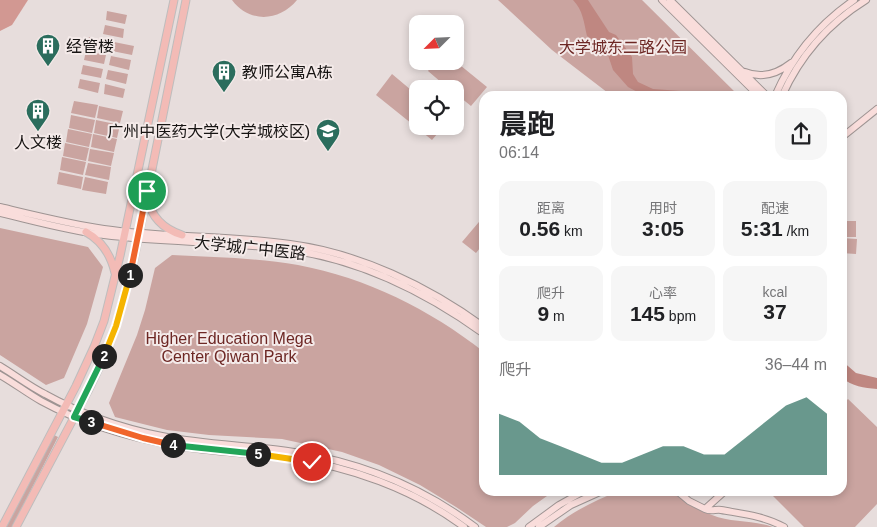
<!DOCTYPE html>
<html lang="zh">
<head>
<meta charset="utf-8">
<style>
	:root { --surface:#fff; --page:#f6f6f6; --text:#202124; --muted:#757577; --accent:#2b6d5d }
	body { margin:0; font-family:Arial,"Noto Sans SC",sans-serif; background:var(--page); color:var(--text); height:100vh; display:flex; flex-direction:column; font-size:19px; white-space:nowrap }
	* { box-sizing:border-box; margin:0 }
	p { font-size:16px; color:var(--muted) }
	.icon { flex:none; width:28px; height:28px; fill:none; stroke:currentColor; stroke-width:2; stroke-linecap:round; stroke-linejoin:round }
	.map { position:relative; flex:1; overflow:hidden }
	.sheet { position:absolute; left:479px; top:91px; width:368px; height:405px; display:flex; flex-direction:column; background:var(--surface); border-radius:15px; box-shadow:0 2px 8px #0003 }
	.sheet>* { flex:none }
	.needle { width:32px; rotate:246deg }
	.buttons { position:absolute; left:409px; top:15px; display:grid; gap:10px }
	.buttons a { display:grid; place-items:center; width:55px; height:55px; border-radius:10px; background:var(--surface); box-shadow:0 2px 8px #0003; font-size:25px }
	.pin { position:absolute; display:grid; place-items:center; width:42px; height:42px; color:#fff; margin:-21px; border:2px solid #fff; border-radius:50%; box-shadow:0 1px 5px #0007 }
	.km { position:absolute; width:25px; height:25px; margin:-12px; border-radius:50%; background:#222; color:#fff; font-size:14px; line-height:25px; text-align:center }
	.round { display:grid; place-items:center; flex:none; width:52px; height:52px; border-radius:15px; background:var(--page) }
	.overview { display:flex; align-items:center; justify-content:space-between; height:85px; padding:0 20px }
	h1 { font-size:28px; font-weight:700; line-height:38px }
	.figures { display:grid; grid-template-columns:repeat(3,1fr); gap:8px; height:85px; padding:5px 20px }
	.figures div { display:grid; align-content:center; border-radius:12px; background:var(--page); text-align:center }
	.figures b { font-size:21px; font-weight:700 }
	.figures small { font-size:14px; font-weight:400 }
	.figures p { font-size:14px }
	.chart { height:140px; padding:10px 20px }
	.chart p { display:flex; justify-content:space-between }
	.chart svg { width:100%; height:90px; margin-top:5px; fill:var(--accent); opacity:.7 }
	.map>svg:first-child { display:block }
	.green { fill:#caa4a0 }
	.forest { fill:#d29892 }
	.water { fill:#bf8781 }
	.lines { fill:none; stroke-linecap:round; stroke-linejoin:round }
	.secondary-casing { stroke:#9e9493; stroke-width:8 }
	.primary-casing { stroke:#bebdbd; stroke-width:9 }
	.secondary { stroke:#f9dddb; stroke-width:6 }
	.primary { stroke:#f3bbb6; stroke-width:7 }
	.split-1-casing { stroke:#fff; stroke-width:10 }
	.split-2-casing { stroke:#fff; stroke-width:10 }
	.split-3-casing { stroke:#fff; stroke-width:10 }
	.split-4-casing { stroke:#fff; stroke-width:10 }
	.split-5-casing { stroke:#fff; stroke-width:10 }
	.split-6-casing { stroke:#fff; stroke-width:10 }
	.split-1 { stroke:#f0652b; stroke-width:6 }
	.split-2 { stroke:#f5b400; stroke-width:6 }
	.split-3 { stroke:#22a559; stroke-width:6 }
	.split-4 { stroke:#f0652b; stroke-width:6 }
	.split-5 { stroke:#22a559; stroke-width:6 }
	.split-6 { stroke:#f5b400; stroke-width:6 }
	.labels { text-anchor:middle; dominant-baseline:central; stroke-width:4; stroke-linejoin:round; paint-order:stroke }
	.poi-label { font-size:16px; fill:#171413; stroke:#f4eae9; text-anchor:start }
	.park-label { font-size:16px; fill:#6d2724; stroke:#f4eae9 }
	.street-label { font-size:16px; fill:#171413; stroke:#f4eae9 }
</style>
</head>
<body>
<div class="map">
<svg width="877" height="527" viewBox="0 0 877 527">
	<rect width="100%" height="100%" fill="#e7dddc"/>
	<path class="green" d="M232,0H297C279,22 249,23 232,0Z
		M498,0H642L739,96H612L552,50Z
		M107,11L127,15L125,24L106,20Z
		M105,25L124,29L123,38L103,34Z
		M89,37L109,41L107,50L87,46Z
		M114,42L134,46L132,55L112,51Z
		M86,51L106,55L104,64L84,60Z
		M111,56L131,60L129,70L109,65Z
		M435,61H455L487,87L471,106L455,93V89H449L428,71Z
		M83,65L103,69L101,78L81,74Z
		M108,70L128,74L126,84L106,79Z
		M392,74L417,95L418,126H444L432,140L376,95Z
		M80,79L100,83L98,93L78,88Z
		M105,84L125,89L123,98L104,94Z
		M74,101L98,105L95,118L71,113Z
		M99,106L123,111L120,123L97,118Z
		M71,115L95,120L92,133L69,128Z
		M96,120L120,125L117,138L94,133Z
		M68,129L92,134L89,147L66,142Z
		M93,134L117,139L114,152L91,147Z
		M65,143L89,148L86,161L63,156Z
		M90,149L114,153L111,166L88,161Z
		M62,157L86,162L83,175L60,170Z
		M88,163L111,167L109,180L85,175Z
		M59,172L83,177L81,189L57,184Z
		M85,177L108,182L106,194L82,190Z
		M484,216V243L476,253L462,242Z
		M841,221H856V237H841Z
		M0,228L88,247L103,267L87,324L64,378L46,385L0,355Z
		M841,238L857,239L856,254L841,253Z
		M172,255C214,257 257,258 298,265C367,278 429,309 484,352V491H554L533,506L515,523L507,527H486L456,507L420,485L379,465L342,452L282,439L209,435L167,430L115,417L109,403L137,335L145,310L155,268Z
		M848,399L877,427V504L855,527H804L768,491H841V406Z
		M54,435L58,437L12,527H5Z
		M619,491H677C688,501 699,510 712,515C731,523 754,520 773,527H554C573,511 596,500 619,491Z"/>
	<path class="forest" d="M0,0H28L12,25L0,31Z"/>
	<path class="water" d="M573,0H588L609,32L616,35L632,57L633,74L638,82L653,89L695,92L701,96L643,95L628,87L613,70L607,52L601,45L587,36C584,23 583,10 573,0Z
		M841,360L856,373L877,378V389C864,388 852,386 842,378Z"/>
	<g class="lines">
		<defs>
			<path id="secondary" d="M662,0L759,96
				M670,0L767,96
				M745,72C762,79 777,74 791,63
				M775,96C792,57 819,24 854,0
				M782,96C800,56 829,23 866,0
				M841,138L877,109
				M0,207C34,215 69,224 104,229C166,238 228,235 290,244C359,253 428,286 484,327
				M0,213C34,221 69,231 104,235C166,243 229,241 290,250C360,260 427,293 484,334
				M0,366C15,375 29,386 45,394C81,414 122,428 162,436C206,445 251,445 294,452C359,462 422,487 475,527
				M0,375C14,383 27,393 41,401C83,424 131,438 177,446C213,452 250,453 286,458C349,466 413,489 464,527
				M677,491L689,501L705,509
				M725,491L705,509C711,512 716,509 721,510C743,514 764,516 784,527
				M529,527L559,505L584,491
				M539,527L571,505L602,491"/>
			<path id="primary" d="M147,197C151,217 163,229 182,235
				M86,232C102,241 111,255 115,273
				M2,527L76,386L94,347L104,321L120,256L174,0
				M16,527L88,391L99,368L116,326L134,259L186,0"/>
		</defs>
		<use href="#secondary" class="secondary-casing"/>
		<use href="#primary" class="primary-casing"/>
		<use href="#secondary" class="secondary"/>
		<use href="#primary" class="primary"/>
	</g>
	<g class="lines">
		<defs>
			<path id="split-1" d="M130,275L147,191"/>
			<path id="split-2" d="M104,356L116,326L130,275"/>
			<path id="split-3" d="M91,422L74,417L104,356"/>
			<path id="split-4" d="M91,422L143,438L173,445"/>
			<path id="split-5" d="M173,445L258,454"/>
			<path id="split-6" d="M258,454L312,462"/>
		</defs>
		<use href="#split-1" class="split-1-casing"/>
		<use href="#split-2" class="split-2-casing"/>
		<use href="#split-3" class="split-3-casing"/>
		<use href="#split-4" class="split-4-casing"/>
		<use href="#split-5" class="split-5-casing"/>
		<use href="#split-6" class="split-6-casing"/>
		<use href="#split-1" class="split-1"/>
		<use href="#split-2" class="split-2"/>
		<use href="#split-3" class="split-3"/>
		<use href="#split-4" class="split-4"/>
		<use href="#split-5" class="split-5"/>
		<use href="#split-6" class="split-6"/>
	</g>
	<defs>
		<symbol id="building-pin" viewBox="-11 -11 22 30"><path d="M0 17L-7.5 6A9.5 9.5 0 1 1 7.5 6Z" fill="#2b6d5d" stroke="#f4eae9"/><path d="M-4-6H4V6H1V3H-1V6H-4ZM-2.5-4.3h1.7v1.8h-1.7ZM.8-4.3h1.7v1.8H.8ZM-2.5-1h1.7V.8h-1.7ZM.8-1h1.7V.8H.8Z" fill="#fff"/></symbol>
		<symbol id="university-pin" viewBox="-11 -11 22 30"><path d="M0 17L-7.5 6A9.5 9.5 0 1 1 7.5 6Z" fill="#2b6d5d" stroke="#f4eae9"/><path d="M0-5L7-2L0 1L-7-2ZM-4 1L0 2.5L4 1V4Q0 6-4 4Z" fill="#fff"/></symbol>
	</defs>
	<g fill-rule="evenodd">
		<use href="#building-pin" x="34" y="32" width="28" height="38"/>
		<use href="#building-pin" x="210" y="58" width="28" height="38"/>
		<use href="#building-pin" x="24" y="97" width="28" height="38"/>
		<use href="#university-pin" x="314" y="117" width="28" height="38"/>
	</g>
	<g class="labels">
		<g class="poi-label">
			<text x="66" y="46">经管楼</text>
			<text x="242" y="72">教师公寓A栋</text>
			<text x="310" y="131" text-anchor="end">广州中医药大学(大学城校区)</text>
			<text x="38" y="142" text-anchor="middle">人文楼</text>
		</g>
		<g class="park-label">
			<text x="623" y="47">大学城东二路公园</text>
			<text x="229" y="338">Higher Education Mega<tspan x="229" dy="18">Center Qiwan Park</tspan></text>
		</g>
		<g class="street-label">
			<text transform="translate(250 248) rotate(6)">大学城广中医路</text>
		</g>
	</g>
</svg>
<div class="buttons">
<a><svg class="needle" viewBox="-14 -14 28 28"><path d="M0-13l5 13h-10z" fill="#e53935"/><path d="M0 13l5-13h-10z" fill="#757577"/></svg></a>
<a><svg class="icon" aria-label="locate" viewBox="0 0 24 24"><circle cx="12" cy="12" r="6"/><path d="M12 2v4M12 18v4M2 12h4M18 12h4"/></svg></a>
</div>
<div class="pin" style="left:147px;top:191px;background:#1e9e55"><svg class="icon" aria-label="arrive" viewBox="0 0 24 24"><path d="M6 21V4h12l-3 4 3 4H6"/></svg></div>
<div class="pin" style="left:312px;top:462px;background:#d93025"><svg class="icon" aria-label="check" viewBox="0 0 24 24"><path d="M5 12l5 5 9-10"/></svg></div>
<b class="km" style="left:130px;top:275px">1</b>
<b class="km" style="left:104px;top:356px">2</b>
<b class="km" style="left:91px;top:422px">3</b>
<b class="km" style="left:173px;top:445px">4</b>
<b class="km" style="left:258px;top:454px">5</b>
<section class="sheet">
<div class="overview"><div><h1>晨跑</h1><p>06:14</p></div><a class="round"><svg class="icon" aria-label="share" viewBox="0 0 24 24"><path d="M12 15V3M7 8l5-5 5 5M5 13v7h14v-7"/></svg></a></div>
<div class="figures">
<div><p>距离</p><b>0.56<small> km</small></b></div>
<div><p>用时</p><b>3:05</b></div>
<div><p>配速</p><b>5:31<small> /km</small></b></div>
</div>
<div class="figures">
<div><p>爬升</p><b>9<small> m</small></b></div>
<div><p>心率</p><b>145<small> bpm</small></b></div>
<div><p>kcal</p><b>37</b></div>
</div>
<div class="chart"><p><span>爬升</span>36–44 m</p>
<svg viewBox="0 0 160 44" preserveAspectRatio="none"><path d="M0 44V14L10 18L20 26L30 30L40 34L50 38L60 38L70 34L80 30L90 30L100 34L110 34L120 26L130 18L140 10L150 6L160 14V44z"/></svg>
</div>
</section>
</div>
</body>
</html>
